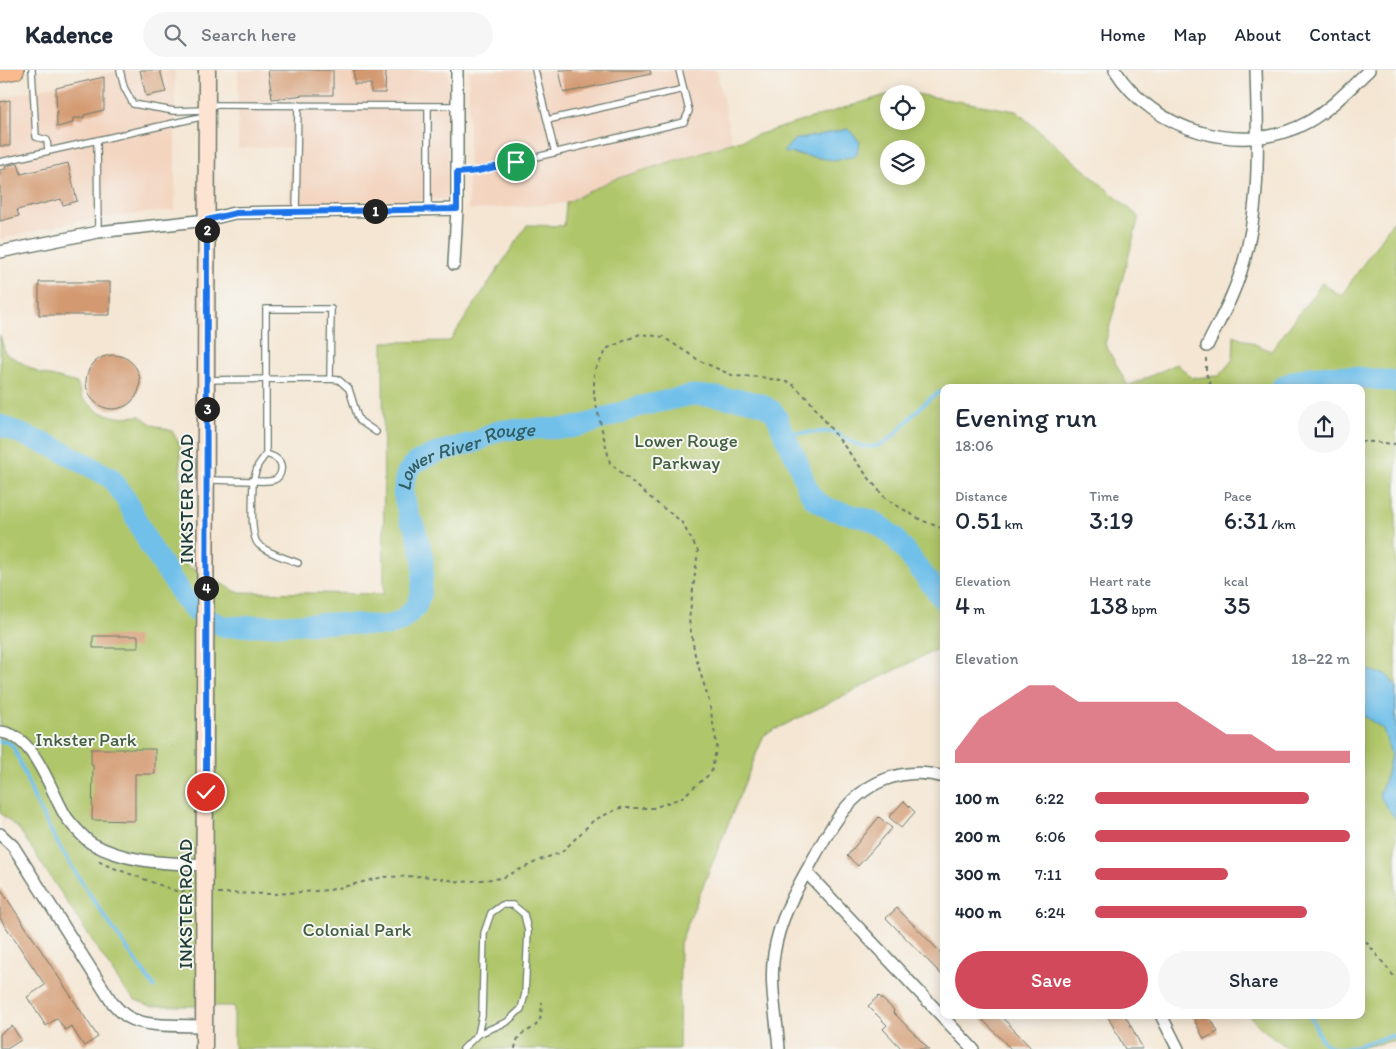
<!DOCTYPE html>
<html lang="en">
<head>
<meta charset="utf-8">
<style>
	:root { --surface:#fff; --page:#f6f6f7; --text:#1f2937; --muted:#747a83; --line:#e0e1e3; --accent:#d1495b }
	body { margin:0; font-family:Itim,sans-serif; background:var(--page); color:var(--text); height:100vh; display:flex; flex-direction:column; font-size:19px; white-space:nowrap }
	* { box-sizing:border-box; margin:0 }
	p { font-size:16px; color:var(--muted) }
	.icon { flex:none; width:28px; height:28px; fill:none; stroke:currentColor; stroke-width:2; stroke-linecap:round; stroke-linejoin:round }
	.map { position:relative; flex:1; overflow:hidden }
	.panel { position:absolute; left:940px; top:314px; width:425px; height:635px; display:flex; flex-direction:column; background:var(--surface); border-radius:10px; box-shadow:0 2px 12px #0003 }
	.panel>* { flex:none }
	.buttons { position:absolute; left:880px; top:15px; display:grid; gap:10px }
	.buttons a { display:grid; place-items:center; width:45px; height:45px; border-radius:50%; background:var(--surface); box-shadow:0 2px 12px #0003; font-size:25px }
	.pin { position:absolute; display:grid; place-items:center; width:42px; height:42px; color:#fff; margin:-21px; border:2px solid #fff; border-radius:50%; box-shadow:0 1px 5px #0007 }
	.km { position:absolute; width:25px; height:25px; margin:-12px; border-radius:50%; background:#222; color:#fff; font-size:14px; line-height:25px; text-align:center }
	.round { display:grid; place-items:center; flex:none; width:52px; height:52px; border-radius:26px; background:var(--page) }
	.summary { display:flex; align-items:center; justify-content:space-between; height:85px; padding:0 15px }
	h1 { font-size:28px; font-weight:600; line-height:38px }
	.stats { display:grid; grid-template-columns:repeat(3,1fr); gap:8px; height:85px; padding:5px 15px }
	.stats div { display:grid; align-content:center }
	.stats b { font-size:25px; font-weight:600 }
	.stats small { font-size:14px; font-weight:400 }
	.stats p { font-size:14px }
	.chart { height:140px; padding:10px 15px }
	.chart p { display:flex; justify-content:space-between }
	.chart svg { width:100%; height:90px; margin-top:5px; fill:var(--accent); opacity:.7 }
	.cta { display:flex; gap:10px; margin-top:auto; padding:10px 15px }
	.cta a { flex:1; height:58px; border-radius:30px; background:var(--accent); color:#fff; font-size:20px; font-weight:600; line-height:58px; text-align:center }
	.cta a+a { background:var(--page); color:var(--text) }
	ul { padding:0 15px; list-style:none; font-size:16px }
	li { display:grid; grid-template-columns:80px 60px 1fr; align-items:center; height:38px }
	li i { height:12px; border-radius:6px; background:var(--accent) }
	header { display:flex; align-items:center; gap:30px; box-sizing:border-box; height:70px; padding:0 25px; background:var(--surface); border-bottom:1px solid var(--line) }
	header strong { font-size:24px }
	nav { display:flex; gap:28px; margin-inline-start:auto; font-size:18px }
	.search { width:350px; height:45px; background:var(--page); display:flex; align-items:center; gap:12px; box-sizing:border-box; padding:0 18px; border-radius:28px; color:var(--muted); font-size:19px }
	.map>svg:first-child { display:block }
	.built { fill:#f3d4bf }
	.green { fill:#b0c66a; stroke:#68824f; fill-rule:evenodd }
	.water { fill:#6fc0ea; stroke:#477e8f }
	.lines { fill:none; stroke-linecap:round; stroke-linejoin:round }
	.stream { stroke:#6fc0ea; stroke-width:4 }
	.river { stroke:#6fc0ea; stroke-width:21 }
	.building { fill:#d3996f }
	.service-casing { stroke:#6a786c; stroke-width:8 }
	.minor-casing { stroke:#6a786c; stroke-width:14 }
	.secondary-casing { stroke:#6a786c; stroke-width:19 }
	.primary-casing { stroke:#6a786c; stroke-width:20 }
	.path { stroke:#6a786c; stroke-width:2; stroke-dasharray:4 4; stroke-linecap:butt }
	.service { stroke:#fff; stroke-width:5.5 }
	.minor { stroke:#fff; stroke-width:11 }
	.secondary { stroke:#fde3d1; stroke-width:16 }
	.primary { stroke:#fbba8d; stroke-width:18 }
	.route-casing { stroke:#fff; stroke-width:10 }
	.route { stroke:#1a73e8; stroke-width:6 }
	.labels { text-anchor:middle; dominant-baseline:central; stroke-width:4; stroke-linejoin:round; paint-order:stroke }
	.park-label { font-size:19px; fill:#435f42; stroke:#f6f6f2 }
	.street-label { font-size:19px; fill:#1f3d34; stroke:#f6f6f2 }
	.water-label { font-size:20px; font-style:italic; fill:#335e62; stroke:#f6f6f2 }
</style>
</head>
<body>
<header>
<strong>Kadence</strong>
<div class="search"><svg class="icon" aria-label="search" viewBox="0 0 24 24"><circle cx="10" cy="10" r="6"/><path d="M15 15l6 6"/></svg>Search here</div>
<nav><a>Home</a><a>Map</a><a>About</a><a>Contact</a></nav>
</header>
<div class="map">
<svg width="1396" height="979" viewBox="0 0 1396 979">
	<rect width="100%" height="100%" fill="#f6f6f2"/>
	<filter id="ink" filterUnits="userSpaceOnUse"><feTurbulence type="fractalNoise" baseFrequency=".02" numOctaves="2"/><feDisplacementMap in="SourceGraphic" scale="10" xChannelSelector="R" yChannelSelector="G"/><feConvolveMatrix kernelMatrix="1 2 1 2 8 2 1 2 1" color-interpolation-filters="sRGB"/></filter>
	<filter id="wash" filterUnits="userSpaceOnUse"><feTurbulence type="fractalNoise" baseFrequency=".0096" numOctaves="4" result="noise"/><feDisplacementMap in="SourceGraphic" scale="20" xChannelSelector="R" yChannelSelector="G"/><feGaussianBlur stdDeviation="1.12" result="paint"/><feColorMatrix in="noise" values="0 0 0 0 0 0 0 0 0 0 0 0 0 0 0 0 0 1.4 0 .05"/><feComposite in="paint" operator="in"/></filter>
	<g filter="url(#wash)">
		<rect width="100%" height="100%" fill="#f4e6d3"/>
		<path class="built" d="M123,0H175V140L83,150L0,169V28Z
			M238,0H449L447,129L289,133L291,77L238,78Z
			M469,0H717L732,73L612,110L566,133L468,140Z"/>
		<path class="green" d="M889,24V51H916V24L1016,41L1139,147L1105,274L1128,316L1177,294L1192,308L1219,306L1233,289L1234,265L1271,281L1322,213L1341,226L1396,147V970L1354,979H1289L1261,958L1248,945H1361V318H944V579L942,577L764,665L680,873L679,979H234V936H151L135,930L124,919L19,759L0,743V265L5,283L39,303L77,313L82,328L99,342L117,347L140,346L153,355L172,361L180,375L182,493L237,522L384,524L383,272L450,271L527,155L564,156L566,133L612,110ZM889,79H916V106H889Z"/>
		<path class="water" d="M848,59L860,72L856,86L833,90L783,82L794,70Z
			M1361,598L1387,605L1396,617V750L1379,725L1386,707L1391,685L1383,659L1361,644Z"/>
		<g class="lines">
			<path class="stream" d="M782,360C789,361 795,363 802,363C812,363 823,361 832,362C836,363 840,365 843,367C852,373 865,379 876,376C899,371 919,328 944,321
				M0,671C3,672 8,672 11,674C15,677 31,721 35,730C45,749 54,769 66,787C93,832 124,874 154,917
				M1308,945C1323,958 1311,974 1341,979
				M1344,979L1396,965"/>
			<g class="river">
				<path d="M1281,318C1310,297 1363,308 1396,312"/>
				<path id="s1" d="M0,355L31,368L56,378L111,408L127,431L150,476L185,529L194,540L206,548L225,557L331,553L387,556L401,551L416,537L421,524L423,503V489L420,475L414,455L410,450L403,423L405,409L407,403L411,397L416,392L429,386L442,381L476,372L495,362L501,360L570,358L591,353L637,337L692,325L720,327L727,329H740L761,334L773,341L777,347L782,360L797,390L806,415L813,428L818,432L830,439L871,450L883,458L894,467L907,483L944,531"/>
			</g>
		</g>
		<g id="blocks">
			<path class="building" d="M140,0H160L166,22L146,26Z
				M268,0H333V25H304L272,29Z
				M354,0H386L385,23H371V14H354Z
				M559,0H650L651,4L564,23Z
				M104,7V40L84,45V48H73V53L57,57L56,18Z
				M10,30V76H0V32Z
				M18,93L21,104L68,93L77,131L63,135L61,129L17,140L19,146L0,151V100L6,99L5,96Z
				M39,212H110V245H39Z
				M86 312a27 27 0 1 1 54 0a27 27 0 1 1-54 0Z
				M93,566H138V578H93Z
				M91,679H155V704H135V751L92,750L93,695H91Z
				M904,731L915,742L901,758L889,747Z
				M879,747L892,758L858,796L847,786Z
				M0,818L98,967L84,976L71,956L65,960L57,948L46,956L27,927L45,915L0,848Z
				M897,838L944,886V907L886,848Z
				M879,926L894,940L893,942L929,979H902L883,959L887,955L868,936Z
				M978,945H1000L1032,979H1011Z
				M1107,945H1125L1143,979H1125Z
				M1192,945H1209L1218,962L1204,969Z
				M12,956L21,970L7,979H0V964Z"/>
		</g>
	</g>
	<g filter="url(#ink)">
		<use href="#blocks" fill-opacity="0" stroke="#6a786c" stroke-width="1"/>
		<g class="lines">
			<defs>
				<path id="service" d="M32,0L36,67L47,70L48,81
					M120,0L124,17L133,34L174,41L205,40
					M535,0L555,83
					M210,35L457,36
					M547,50L684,19
					M97,70L98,162
					M0,92L205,46
					M457,103L477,101L684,52L689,41L679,0
					M428,140V36
					M296,142L298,35
					M330,309L339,310L349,319L357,345L360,351L376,362
					M266,384C269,385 274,386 277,389C284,394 282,407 274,410C268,412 260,411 253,411C253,425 249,467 259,475C269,484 286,488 298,493
					M208,410L253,411L258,395L266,384V239H331L330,309C289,309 249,309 209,310
					M463,979L478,964L507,952L521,939L525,924L528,861L524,844L513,835H502L491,843L484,863L482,946L478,964"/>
				<path id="minor" d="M1115,0C1153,61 1243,88 1308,52C1331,39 1350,18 1369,0
					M0,182L98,162L207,150L234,143L457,139
					M454,194L457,139V0
					M1207,276C1215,259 1225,242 1232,225C1263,154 1258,75 1256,0
					M0,662C34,664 50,720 65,745C69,752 84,768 91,773C126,793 166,793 205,795
					M0,764L13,776L111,931C116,937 121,943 128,947C146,958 183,955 205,956
					M806,802L973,979
					M1161,945L1178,979
					M779,979C777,950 769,913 774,884C779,851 794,823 811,793C819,778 828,762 838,748C862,713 902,695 944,707"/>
				<path id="secondary" d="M204,979L207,0"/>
				<path id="primary" d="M0,3L15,0"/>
			</defs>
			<use href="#service" class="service-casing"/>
			<use href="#minor" class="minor-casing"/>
			<use href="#secondary" class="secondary-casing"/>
			<use href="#primary" class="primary-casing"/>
			<path class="path" d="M1206,288V303L1212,318
				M1361,371L1396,374
				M99,791L103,794L176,821L191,822
				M218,823L274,824L330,820L383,807L423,806L462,812L502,808L540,790L562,782L594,750L620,738H653L681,728L711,703L717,676L709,631L695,585L689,550L698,481L681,451L658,434L610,393L594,326V301L608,278L640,264L663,267L700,291L734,306L761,307L791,313L809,330L868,407L886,429L921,450L944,459
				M1361,865L1396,909
				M515,979C518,956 532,966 540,949C542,944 541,938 542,932"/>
			<use href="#service" class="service"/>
			<use href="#minor" class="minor"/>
			<use href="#secondary" class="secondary"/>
			<use href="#primary" class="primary"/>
		</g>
	</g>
	<g class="lines" filter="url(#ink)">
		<defs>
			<path id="route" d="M206,722L207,150L236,143L457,139V103L478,101L516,92"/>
		</defs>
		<use href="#route" class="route-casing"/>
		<use href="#route" class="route"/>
	</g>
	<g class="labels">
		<g class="park-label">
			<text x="686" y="370">Lower Rouge<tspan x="686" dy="22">Parkway</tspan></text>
			<text x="86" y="669">Inkster Park</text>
			<text x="357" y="859">Colonial Park</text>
		</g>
		<g class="street-label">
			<text transform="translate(186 429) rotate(-90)">INKSTER ROAD</text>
			<text transform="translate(185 834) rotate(-90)">INKSTER ROAD</text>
		</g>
		<g class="water-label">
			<text stroke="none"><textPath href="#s1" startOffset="712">Lower River Rouge</textPath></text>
		</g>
	</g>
</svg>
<div class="buttons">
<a><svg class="icon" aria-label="locate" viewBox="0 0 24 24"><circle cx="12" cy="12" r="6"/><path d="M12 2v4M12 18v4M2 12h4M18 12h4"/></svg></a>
<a><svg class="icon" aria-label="layers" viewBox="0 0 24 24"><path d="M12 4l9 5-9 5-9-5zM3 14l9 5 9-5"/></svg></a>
</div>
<div class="pin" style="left:516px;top:92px;background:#1e9e55"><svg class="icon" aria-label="arrive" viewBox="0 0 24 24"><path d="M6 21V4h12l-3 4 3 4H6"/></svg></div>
<div class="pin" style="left:206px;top:722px;background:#d93025"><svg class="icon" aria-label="check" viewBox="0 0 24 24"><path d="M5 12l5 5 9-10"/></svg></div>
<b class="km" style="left:375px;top:141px">1</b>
<b class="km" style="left:207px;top:160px">2</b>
<b class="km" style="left:207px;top:339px">3</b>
<b class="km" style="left:206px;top:518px">4</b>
<section class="panel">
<div class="summary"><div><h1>Evening run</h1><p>18:06</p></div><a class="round"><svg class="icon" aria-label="share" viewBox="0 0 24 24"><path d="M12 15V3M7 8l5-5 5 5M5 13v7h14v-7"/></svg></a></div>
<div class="stats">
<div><p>Distance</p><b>0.51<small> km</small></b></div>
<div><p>Time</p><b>3:19</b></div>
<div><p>Pace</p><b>6:31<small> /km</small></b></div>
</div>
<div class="stats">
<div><p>Elevation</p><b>4<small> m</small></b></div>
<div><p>Heart rate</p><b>138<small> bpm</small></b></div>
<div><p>kcal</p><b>35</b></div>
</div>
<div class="chart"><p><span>Elevation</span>18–22 m</p>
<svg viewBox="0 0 160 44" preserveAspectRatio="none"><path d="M0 44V38L10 22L20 14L30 6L40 6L50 14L60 14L70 14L80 14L90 14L100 22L110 30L120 30L130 38L140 38L150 38L160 38V44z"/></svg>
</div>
<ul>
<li><b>100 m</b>6:22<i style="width:84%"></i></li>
<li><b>200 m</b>6:06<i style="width:100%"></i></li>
<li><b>300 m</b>7:11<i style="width:52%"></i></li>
<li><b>400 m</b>6:24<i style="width:83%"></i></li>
</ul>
<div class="cta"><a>Save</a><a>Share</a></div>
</section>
</div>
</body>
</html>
